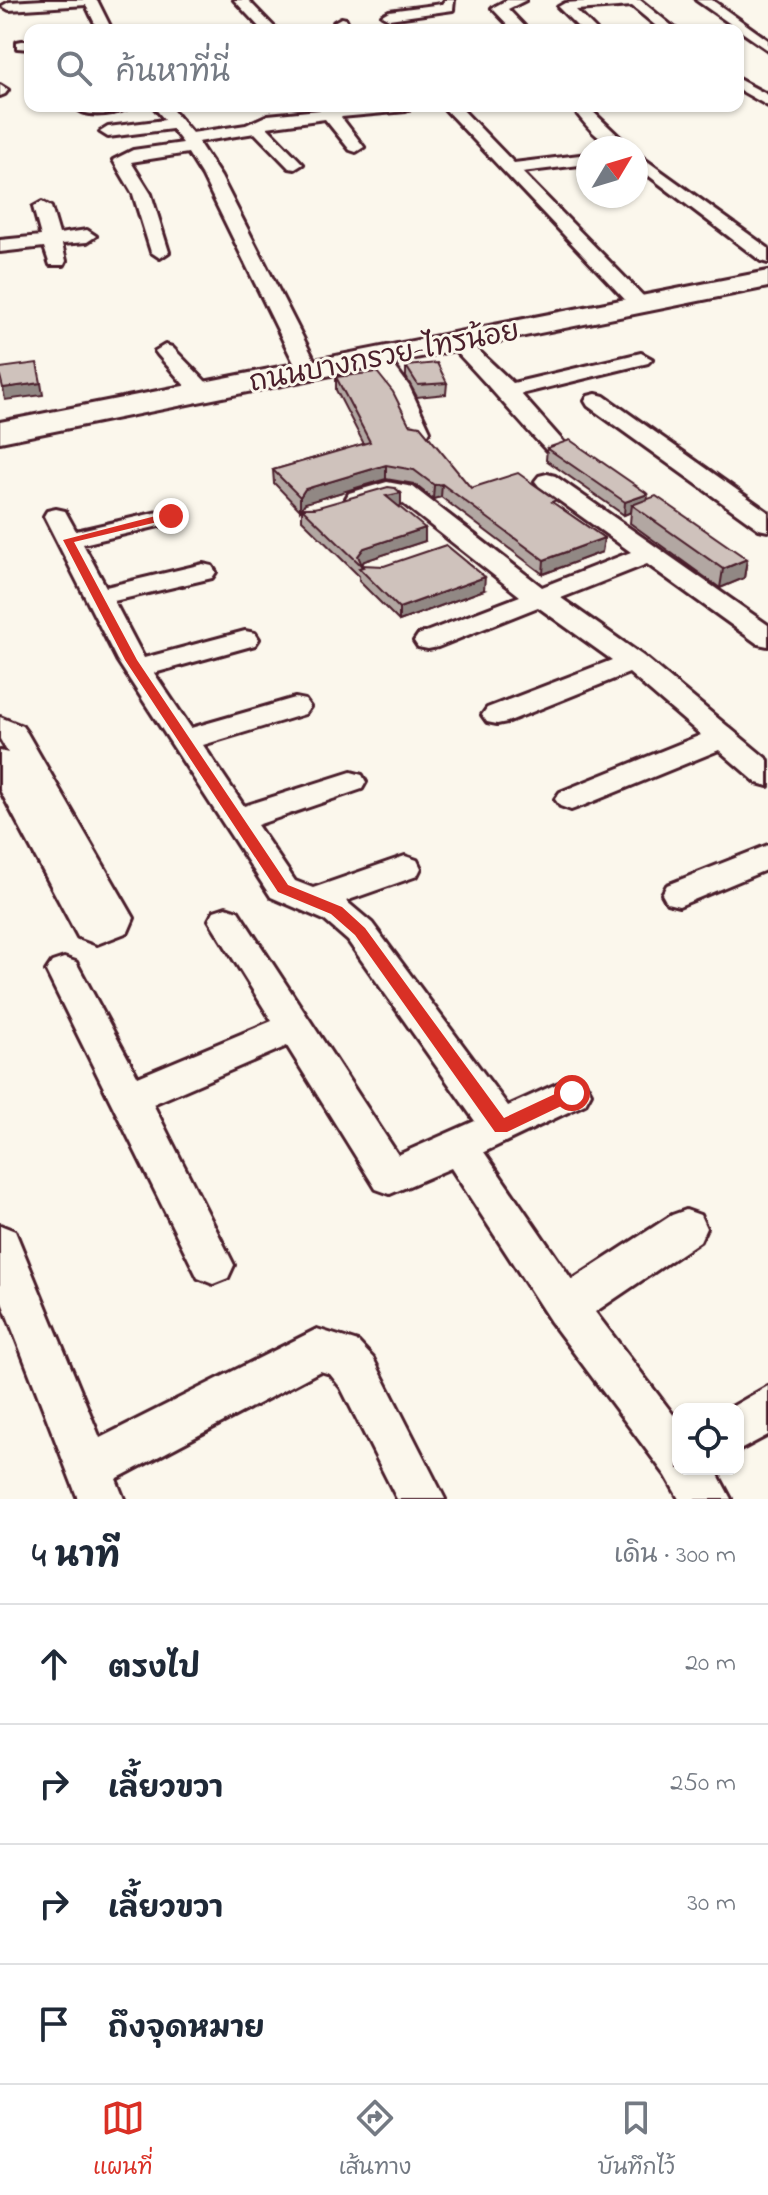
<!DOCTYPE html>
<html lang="th">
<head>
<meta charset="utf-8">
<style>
  body { margin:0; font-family:"Indie Flower","Playpen Sans Thai",sans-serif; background:#f6f6f7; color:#1f2937 }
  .controls { position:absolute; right:24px; bottom:24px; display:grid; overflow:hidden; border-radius:16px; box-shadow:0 2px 6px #0004 }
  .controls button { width:72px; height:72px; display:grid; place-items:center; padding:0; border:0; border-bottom:2px solid #e0e1e3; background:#fff; color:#1f2937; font:40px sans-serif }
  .compass { position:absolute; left:576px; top:136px; width:72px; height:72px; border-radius:50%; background:#fff; box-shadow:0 2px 6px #0004; rotate:52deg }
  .stop { position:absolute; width:24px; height:24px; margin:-18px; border:6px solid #d93025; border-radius:50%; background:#fff }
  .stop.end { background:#d93025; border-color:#fff; box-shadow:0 2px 8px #0008 }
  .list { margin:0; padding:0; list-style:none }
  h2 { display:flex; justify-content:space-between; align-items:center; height:104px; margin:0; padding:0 32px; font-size:34px }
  h2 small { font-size:26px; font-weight:400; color:#747a83 }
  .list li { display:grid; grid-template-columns:52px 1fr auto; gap:24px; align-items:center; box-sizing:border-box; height:120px; padding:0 32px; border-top:2px solid #e0e1e3 }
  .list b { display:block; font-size:30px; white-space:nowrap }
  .list em { font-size:26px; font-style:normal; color:#747a83 }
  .icon { flex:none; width:44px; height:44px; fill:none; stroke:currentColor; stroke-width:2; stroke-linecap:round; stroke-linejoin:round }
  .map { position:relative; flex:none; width:768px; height:1499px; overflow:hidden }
  .search { position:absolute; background:#fff; box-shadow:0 2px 6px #0004; left:24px; right:24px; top:24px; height:88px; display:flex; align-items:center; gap:20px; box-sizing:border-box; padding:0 28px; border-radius:16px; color:#747a83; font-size:30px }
  .sheet { height:584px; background:#fff }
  nav { display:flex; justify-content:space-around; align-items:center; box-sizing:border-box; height:112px; border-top:2px solid #e0e1e3; background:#fff; font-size:22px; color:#747a83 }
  nav a { display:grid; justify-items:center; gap:4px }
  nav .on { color:#d93025 }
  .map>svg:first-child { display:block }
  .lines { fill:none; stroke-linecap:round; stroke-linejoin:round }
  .minor-casing { stroke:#4a1f2b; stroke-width:6 }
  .secondary-casing { stroke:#4a1f2b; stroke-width:6 }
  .minor { fill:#fbf7ec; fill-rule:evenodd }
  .secondary { fill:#fbf7ec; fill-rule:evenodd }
  .wall { fill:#b2a7a2; stroke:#4a1f2b; stroke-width:2 }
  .shaded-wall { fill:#918884; stroke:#4a1f2b; stroke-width:2 }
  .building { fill:#cfc2bc; stroke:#4a1f2b; stroke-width:2 }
  .route { fill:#d93025 }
  .labels { text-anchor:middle; stroke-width:6; stroke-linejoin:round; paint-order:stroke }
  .far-street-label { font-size:28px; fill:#4a1f2b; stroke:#fbf7ec }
</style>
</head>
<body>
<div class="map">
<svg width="768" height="1499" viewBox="0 0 768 1499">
  <rect width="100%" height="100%" fill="#fbf7ec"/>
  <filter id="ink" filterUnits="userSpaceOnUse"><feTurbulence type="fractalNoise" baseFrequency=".0125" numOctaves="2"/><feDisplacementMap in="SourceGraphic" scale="16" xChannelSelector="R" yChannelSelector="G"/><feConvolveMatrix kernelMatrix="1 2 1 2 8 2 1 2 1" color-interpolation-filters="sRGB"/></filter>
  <g filter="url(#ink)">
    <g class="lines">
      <g class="minor-casing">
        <g id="minor">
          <path d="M43,0H97L112,30H98L86,5L9,10L2,6L9,2Z"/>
          <path d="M234,0H248L277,30H262Z"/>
          <path d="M445,0H454L453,10L389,19L382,15L389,11L442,4Z"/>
          <path d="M507,0H526L508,9L528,30H513L492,8Z"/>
          <path d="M608,0H640L677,30H661L632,6L576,10L596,30H581L558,7L565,3Z"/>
          <path d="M696,0H712L768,40V50Z"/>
          <path d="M341,18L346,19L351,30H337L334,22Z"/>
          <path d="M22,41H30V49L17,48V42Z"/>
          <path d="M738,79L768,95V106L738,89Z"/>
          <path d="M0,85L8,90L5,94L0,96Z"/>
          <path d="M84,106H131C121,114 90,118 79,110Z"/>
          <path d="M153,106H169L192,133L246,125L268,115L360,106H414L406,111L341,117L364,147L356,152L350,150L325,119L267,127L303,164L295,169L289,168L255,133L198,142L221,177L319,369L316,374H300L297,369L203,177L188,153L131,162L151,194L169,252L160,258L151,252L133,194L113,160L133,150L183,143L172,129L108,137L100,132L108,127L165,120Z"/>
          <path d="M442,106H459L514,163L588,154V164L522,172L648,301L651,305L648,309H634Z"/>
          <path d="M571,106H587L631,148C602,148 588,128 571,106Z"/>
          <path d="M636,153L768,248V263L761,261L636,166Z"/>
          <path d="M42,202L51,207L59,234L87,230L96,236L87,242L62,244L66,261L64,265H50L44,247L0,252V240L41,236L33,207Z"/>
          <path d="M457,335L464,337L513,383L641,353L652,359L648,363L521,394L568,447L564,452H548C514,416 484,380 450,345L447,341Z"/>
          <path d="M165,345L172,347L210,386L213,391L210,396H194L158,355L155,351Z"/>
          <path d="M377,350L384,352L409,386L430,431L427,436H411L408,431L387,386L366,356Z"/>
          <path d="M596,394L604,396L768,512V531L759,529L588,406L585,401L588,396Z"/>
          <path d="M547,474L555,476L768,625V646L758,644L647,564L561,598L643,656L768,760V786L757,783L719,750L582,806L571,810L560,806L555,799L560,792L701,735L629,673L507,722L497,724L487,722L482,715L487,708L612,660L538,607L438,647L428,649L418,647L414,641L418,635L520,596L396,498C380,495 366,507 349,503L346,498L349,493L387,482L413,487L542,587L631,552L539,486L535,481L539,476Z"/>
          <path d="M56,509L65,511L76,531L171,509L180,511L183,516L180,521L83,544L106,587L203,564L212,566L216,572L212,578L114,601L144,658L245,631L255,633L259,639L255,645L154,673L191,728L295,698L305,700L310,707L305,714L203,745L244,806L351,772L362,775L366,782L362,789L257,825L295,881L313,888L405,856L417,860L421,868L417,876L346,901L372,923L508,1106L572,1077L585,1082L591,1093L585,1104L484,1152L572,1280L672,1215L686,1210L700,1215L706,1228L700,1241L595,1312L678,1421V1469H715L731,1499H679L666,1476L551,1322L451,1168L390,1194L376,1189L287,1046L153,1104L234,1265L228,1278L213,1284L198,1278L46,971L52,962L64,958L76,962L138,1077L272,1021L209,920L214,911L226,907L238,911L398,1155L475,1121L348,941L324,920L271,897L117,660L44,516L47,511Z"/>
          <path d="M0,717L22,726L27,733L134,918L128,932L97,944L78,937L0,790V751L8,753L0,739Z"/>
          <path d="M768,845V869L679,906L667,903L662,894L667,885Z"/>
          <path d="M0,1225L15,1231L100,1438L317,1329L358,1342L373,1358L445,1499H397L341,1388L330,1374L320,1371L116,1479L124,1499H78L0,1297Z"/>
          <path d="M768,1386V1435L738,1451V1409H728Z"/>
        </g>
      </g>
      <g class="secondary-casing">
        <path id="secondary" d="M768,271V287L0,442V422Z"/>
      </g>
      <use href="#minor" class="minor"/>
      <use href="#secondary" class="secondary"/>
    </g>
    <g class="wall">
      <path d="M406,366L447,383L446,394L417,397L406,377Z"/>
      <path d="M336,377L409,424L471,488L556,505L604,538L602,552L543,574L441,497L433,499L414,484L386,479L305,503L302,508L401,506H398L425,541L364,561L362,565L484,590L399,621L359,581V576L302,520V509L300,510L274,483L273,470L364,444L336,390Z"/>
      <path d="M547,448L648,499L747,559L744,578L720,588L630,523L631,512L624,515L546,460Z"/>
    </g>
    <g class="shaded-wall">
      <path d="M41,383L43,395L5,400L3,388Z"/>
      <path d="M386,465V479L305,503L300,510V497L305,489Z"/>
      <path d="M442,484L441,497L433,499L434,485Z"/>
      <path d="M401,493V506L386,509V496Z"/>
      <path d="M648,494L647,506L632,505L631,512L624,515L625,502Z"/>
      <path d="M425,528V541L364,561L361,565L358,556L364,548Z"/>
      <path d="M604,538L602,552L543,574L544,560Z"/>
      <path d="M747,559L744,578L720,588L723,569Z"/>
      <path d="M485,577L484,590L399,621V608Z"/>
    </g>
    <g class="building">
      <path d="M37,363L41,383L3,388L0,376V368Z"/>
      <path d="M437,363L447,383L418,385L406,366Z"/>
      <path d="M377,372L393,392L409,424L420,426L471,488L518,473L556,500L552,502L604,538L544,560L442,484L434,485L414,470L386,465L305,489L300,497L273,470L370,442L336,377Z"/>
      <path d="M570,440L648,494L625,502L547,448Z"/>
      <path d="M388,487L395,488L401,493L386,496L425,528L364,548L358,556L362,565L384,566L446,545L485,577L399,608L359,568L363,567L302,508H315Z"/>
      <path d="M656,496L747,559L723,569L632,505Z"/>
    </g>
  </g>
  <path class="route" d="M171,512L176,516L174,518L74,542L137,660L288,885L342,907L365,928L504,1118L572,1086L580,1093L578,1098L507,1132H495L355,935L331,914L278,892L125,660L63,540Z"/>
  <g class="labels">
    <g class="far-street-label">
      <text transform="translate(384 355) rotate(-11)" y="10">ถนนบางกรวย-ไทรน้อย</text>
    </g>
  </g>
</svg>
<div class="controls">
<button><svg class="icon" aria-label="locate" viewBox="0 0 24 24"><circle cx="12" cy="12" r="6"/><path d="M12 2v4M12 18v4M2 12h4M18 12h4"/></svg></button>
</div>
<svg class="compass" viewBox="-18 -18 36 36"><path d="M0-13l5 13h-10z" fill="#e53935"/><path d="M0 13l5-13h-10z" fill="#747a83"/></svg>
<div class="stop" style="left:572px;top:1093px"></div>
<div class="stop end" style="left:171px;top:516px"></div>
<div class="search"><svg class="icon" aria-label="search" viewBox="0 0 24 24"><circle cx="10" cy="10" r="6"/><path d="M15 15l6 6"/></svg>ค้นหาที่นี่</div>
</div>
<section class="sheet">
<h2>4 นาที<small>เดิน · 300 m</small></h2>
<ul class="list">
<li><svg class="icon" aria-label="ahead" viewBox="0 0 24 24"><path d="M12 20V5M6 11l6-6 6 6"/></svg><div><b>ตรงไป</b></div><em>20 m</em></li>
<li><svg class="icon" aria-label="right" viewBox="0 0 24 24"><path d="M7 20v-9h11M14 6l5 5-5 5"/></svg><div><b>เลี้ยวขวา</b></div><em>250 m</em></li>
<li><svg class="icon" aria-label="right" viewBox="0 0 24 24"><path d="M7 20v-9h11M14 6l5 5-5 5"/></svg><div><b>เลี้ยวขวา</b></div><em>30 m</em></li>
<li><svg class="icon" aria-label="arrive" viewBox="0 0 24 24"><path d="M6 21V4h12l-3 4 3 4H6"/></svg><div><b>ถึงจุดหมาย</b></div></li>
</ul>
</section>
<nav>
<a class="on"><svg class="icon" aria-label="map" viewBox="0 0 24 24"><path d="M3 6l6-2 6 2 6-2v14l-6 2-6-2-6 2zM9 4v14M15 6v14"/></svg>แผนที่</a>
<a><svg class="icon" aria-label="directions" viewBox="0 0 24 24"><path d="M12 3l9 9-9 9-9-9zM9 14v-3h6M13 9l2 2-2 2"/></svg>เส้นทาง</a>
<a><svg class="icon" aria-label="saved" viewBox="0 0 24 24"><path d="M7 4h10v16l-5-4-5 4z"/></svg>บันทึกไว้</a>
</nav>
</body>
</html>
